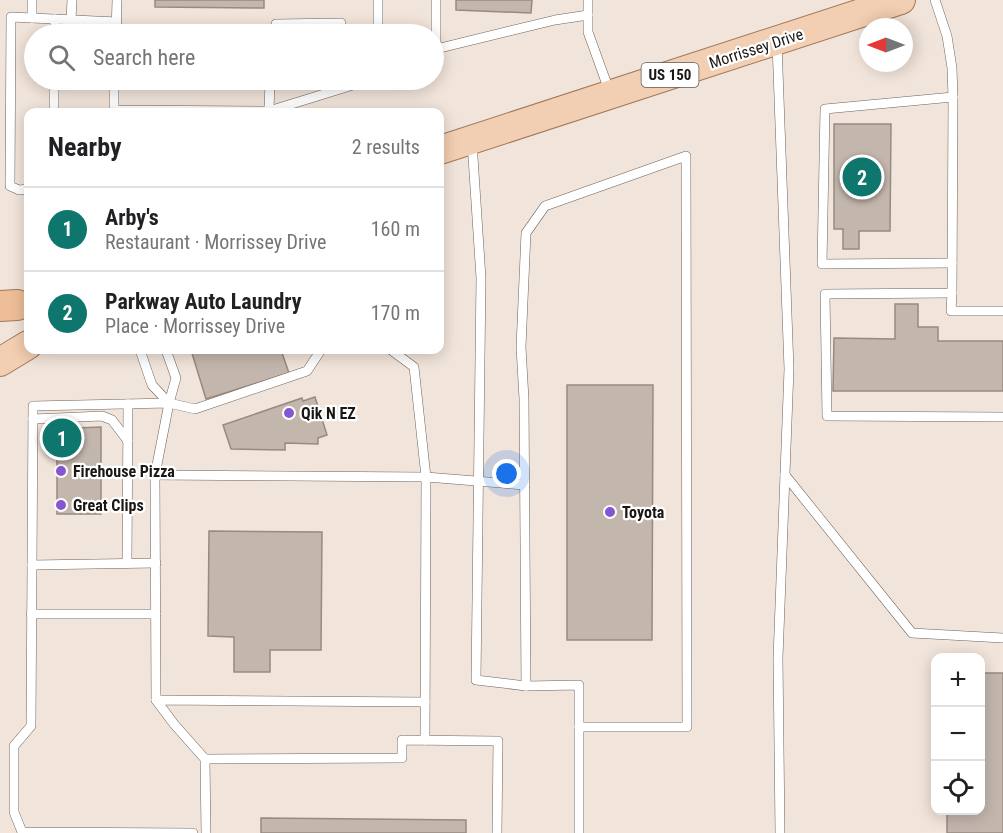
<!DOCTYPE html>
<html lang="en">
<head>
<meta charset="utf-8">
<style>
  body { margin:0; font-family:"Roboto Condensed",sans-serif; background:#f6f6f6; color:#202124 }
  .controls { position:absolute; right:18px; bottom:18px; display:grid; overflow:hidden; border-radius:12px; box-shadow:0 3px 15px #0003 }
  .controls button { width:54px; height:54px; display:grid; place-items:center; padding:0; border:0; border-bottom:2px solid #e0e0e0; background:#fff; color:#202124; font:30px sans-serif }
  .compass { position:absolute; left:859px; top:18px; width:54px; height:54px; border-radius:50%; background:#fff; box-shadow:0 3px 15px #0003; rotate:270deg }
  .you { position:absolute; left:507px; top:474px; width:21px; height:21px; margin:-15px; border:4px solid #fff; border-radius:50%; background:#1a73e8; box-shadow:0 0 0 9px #1a73e833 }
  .badge { display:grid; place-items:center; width:39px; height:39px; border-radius:50%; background:#0f766e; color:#fff; font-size:20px; font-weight:700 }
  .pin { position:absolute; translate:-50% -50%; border:3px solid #fff; box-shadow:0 2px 6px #0006 }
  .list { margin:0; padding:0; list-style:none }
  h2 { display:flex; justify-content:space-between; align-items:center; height:78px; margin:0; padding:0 24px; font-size:26px }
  h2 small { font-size:20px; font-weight:400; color:#757577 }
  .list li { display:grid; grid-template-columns:39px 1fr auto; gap:18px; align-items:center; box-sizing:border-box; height:84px; padding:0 24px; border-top:2px solid #e0e0e0 }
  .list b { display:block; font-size:22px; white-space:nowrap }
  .list p { margin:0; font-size:20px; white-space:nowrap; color:#757577 }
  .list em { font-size:20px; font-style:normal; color:#757577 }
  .icon { flex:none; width:33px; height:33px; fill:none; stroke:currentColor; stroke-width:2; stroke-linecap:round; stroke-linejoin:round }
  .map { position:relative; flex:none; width:1003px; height:833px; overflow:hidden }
  .search { position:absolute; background:#fff; box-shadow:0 3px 15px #0003; left:24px; top:24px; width:420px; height:66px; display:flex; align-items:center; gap:15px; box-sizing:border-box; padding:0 21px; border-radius:33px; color:#757577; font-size:22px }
  .panel { position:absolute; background:#fff; box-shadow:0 3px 15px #0003; left:24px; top:108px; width:420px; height:246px; border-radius:12px }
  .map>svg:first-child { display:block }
  .building { fill:#c3b6ad; stroke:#968a81; stroke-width:1.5 }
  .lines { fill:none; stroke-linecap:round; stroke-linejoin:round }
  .service-casing { stroke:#6e625a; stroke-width:10 }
  .primary-casing { stroke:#a17859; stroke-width:30 }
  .trunk-casing { stroke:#a17859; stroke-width:32 }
  .service { stroke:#fff; stroke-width:9 }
  .primary { stroke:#f2ceb2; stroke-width:28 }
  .trunk { stroke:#eebe98; stroke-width:30 }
  .poi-dot { fill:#8456cf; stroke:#fff; stroke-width:2 }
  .labels { text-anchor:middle; stroke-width:4.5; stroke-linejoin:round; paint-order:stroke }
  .shield { fill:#fff; stroke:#5f5c5a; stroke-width:1.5 }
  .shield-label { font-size:15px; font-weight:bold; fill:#1a1613 }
  .street-label { font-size:16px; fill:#1a1613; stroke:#fff }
  .poi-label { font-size:16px; font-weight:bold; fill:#1a1613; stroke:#fff; text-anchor:start }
</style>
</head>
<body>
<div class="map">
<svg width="1003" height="833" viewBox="0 0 1003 833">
  <rect width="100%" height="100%" fill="#f1e4da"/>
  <g class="building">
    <path d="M155,0H264V8L155,7Z"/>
    <path d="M456,0H532L531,13L456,10Z"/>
    <path d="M834,124H891L890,231H859V249H843V229H834Z"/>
    <path d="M895,304H918V327H938V341H1003V391H833L834,338L895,339Z"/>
    <path d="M191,350H281L289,373L206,399Z"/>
    <path d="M567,385H653L652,640H567Z"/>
    <path d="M315,397L327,435L318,438V444L285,443V450L231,449L223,425L302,398L303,401Z"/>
    <path d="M67,424H78L77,428L101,427V514H57V427H67Z"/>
    <path d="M209,531L322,532L321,650H270V672H234V637L208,636Z"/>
    <path d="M980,673H1003V833H947V810H980Z"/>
    <path d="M261,818L466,820V833H261Z"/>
  </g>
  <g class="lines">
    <g class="service-casing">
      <g id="service">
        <path d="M378,0V34"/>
        <path d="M436,0V49L555,20L588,15"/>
        <path d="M588,0V32L610,93"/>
        <path d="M935,0L947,36L952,68L953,97L952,293L825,294L827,416L1003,417"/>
        <path d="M32,18V0"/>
        <path d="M71,19L72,0"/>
        <path d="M55,34V19"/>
        <path d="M116,34L117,0"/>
        <path d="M274,34L276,24L341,23"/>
        <path d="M777,43L789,369L778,658L780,833"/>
        <path d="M114,80V110L269,111L270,112"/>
        <path d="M270,80L269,111L366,81L367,80"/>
        <path d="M54,112V80"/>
        <path d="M472,142L481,278L476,680L526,686L579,685V833"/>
        <path d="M28,189L19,190L10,186L11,17L117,22"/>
        <path d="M952,263L822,264L825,109L953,97"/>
        <path d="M952,293L951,311H1003"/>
        <path d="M140,350L152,385L169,403L195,409L307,371L321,350"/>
        <path d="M166,350L176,378L169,403"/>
        <path d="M391,350L414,367L426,477L425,740"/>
        <path d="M33,419L102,416L112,420L128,441"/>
        <path d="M155,475L426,477L525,485"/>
        <path d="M785,475L912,633L1003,638"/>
        <path d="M127,563L128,404"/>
        <path d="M32,565L156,563"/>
        <path d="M31,614H156"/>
        <path d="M526,686L524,399L521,347L526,233L545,206L686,156L687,727H579"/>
        <path d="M156,700L155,475L169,403L33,406L31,726L14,746V812L22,832L193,833"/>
        <path d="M205,759L402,758V740L498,741L497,833"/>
        <path d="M206,833L205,759L174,724L156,700L425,702"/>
      </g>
    </g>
    <g class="primary-casing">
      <g id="primary">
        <path d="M440,150L901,0"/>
        <path d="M0,362L28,345"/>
      </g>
    </g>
    <g class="trunk-casing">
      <path id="trunk" d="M0,306L17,305"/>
    </g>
    <use href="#service" class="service"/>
    <use href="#primary" class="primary"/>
    <use href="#trunk" class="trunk"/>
  </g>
  <g class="poi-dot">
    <circle cx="289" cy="413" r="6"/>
    <circle cx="61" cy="471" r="6"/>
    <circle cx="61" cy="505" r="6"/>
    <circle cx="610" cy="512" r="6"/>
  </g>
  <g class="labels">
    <rect class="shield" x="641.5" y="63" width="57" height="24" rx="4.5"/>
    <g class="shield-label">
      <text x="670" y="80">US 150</text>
    </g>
    <g class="street-label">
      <text transform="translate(756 48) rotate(-18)" y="6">Morrissey Drive</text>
    </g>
    <g class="poi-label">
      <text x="301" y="419">Qik N EZ</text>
      <text x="73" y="477">Firehouse Pizza</text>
      <text x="73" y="511">Great Clips</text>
      <text x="622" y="518">Toyota</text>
    </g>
  </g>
</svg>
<div class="controls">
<button>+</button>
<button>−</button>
<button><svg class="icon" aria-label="locate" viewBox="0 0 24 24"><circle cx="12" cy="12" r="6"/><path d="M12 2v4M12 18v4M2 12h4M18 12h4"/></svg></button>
</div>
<svg class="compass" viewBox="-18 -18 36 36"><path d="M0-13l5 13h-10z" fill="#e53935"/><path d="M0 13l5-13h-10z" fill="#757577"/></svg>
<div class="you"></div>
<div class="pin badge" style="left:62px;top:438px">1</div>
<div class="pin badge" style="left:862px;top:177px">2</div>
<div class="search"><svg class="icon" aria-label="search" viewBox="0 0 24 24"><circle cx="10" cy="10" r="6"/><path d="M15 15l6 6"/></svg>Search here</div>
<section class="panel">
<h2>Nearby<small>2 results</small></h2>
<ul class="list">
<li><span class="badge">1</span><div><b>Arby's</b><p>Restaurant · Morrissey Drive</p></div><em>160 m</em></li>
<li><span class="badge">2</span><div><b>Parkway Auto Laundry</b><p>Place · Morrissey Drive</p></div><em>170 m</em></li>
</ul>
</section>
</div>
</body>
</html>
